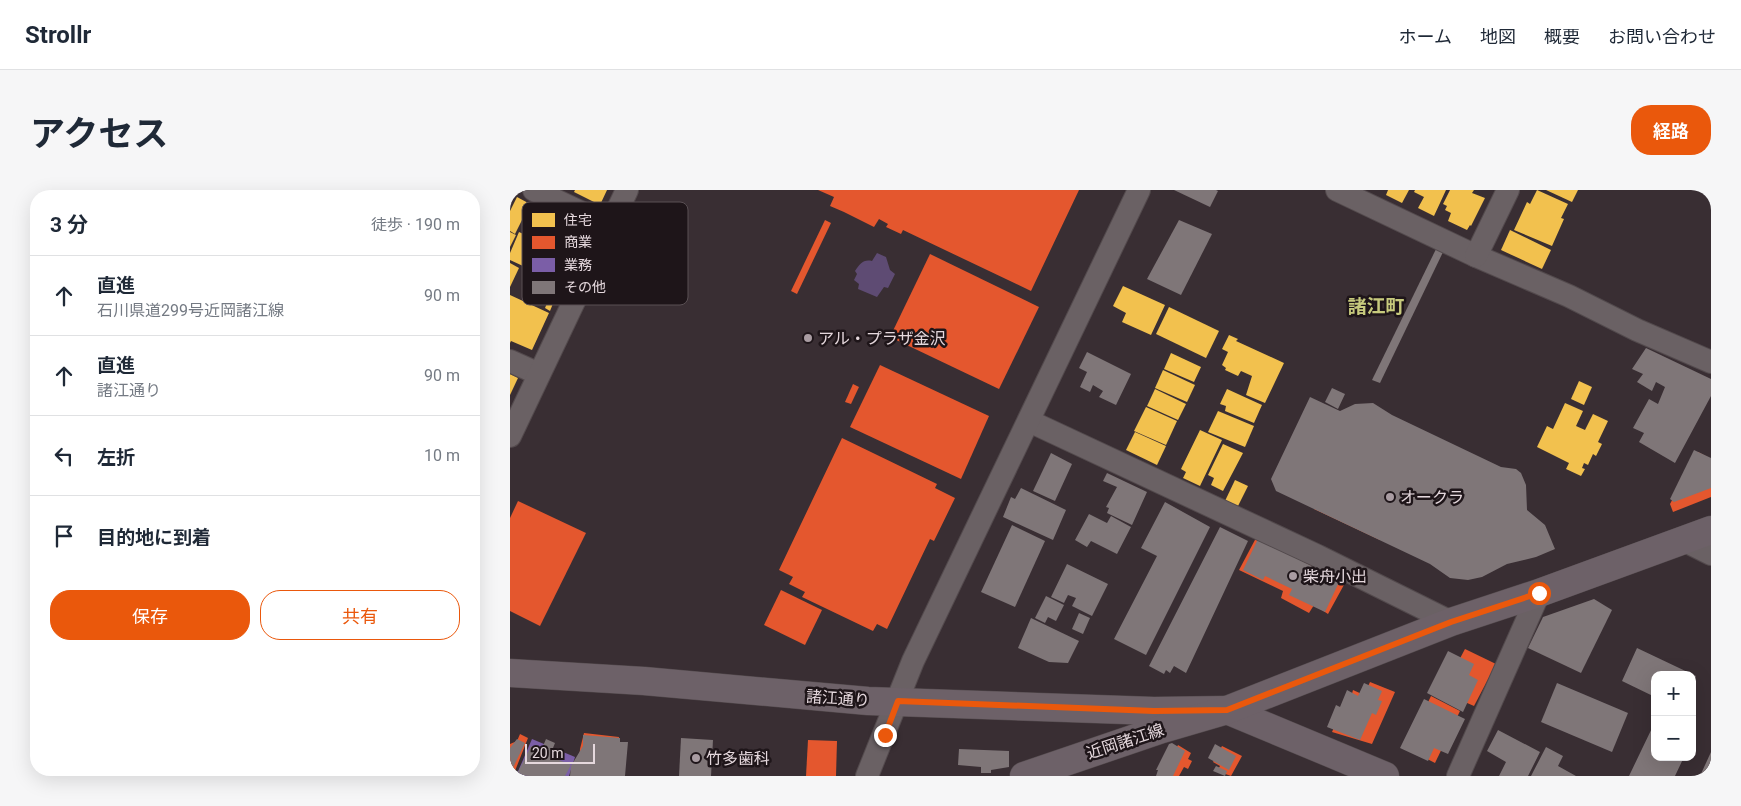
<!DOCTYPE html>
<html lang="ja">
<head>
<meta charset="utf-8">
<style>
  body { margin:0; font-family:Roboto,"Noto Sans JP",sans-serif; background:#f6f6f7; color:#1f2937 }
  .controls { position:absolute; right:15px; bottom:15px; display:grid; overflow:hidden; border-radius:10px; box-shadow:0 5px 20px #0002 }
  .controls button { width:45px; height:45px; display:grid; place-items:center; padding:0; border:0; border-bottom:1px solid #e0e1e3; background:#fff; color:#1f2937; font:25px sans-serif }
  .scale { position:absolute; left:15px; bottom:12px; width:70px; box-sizing:border-box; padding-left:5px; border:2px solid #e5d8dd; border-top:0; font-size:14px; line-height:18px; white-space:nowrap; color:#e5d8dd; -webkit-text-stroke:4px #1e1519; paint-order:stroke }
  .stop { position:absolute; width:15px; height:15px; margin:-11px; border:4px solid #ea580c; border-radius:50%; background:#fff }
  .stop.end { background:#ea580c; border-color:#fff; box-shadow:0 1px 5px #0008 }
  .list { margin:0; padding:0; list-style:none }
  h2 { display:flex; justify-content:space-between; align-items:center; height:65px; margin:0; padding:0 20px; font-size:21px }
  h2 small { font-size:16px; font-weight:400; color:#747a83 }
  .list li { display:grid; grid-template-columns:32px 1fr auto; gap:15px; align-items:center; box-sizing:border-box; height:80px; padding:0 20px; border-top:1px solid #e0e1e3 }
  .list b { display:block; font-size:19px; white-space:nowrap }
  .list p { margin:0; font-size:16px; white-space:nowrap; color:#747a83 }
  .list em { font-size:16px; font-style:normal; color:#747a83 }
  .actions { display:flex; gap:10px; padding:15px 20px }
  .actions a { flex:1; padding:11px 0; border:1px solid #ea580c; border-radius:20px; text-align:center; font-size:18px; color:#ea580c }
  .actions .main { background:#ea580c; color:#fff }
  .icon { flex:none; width:28px; height:28px; fill:none; stroke:currentColor; stroke-width:2; stroke-linecap:round; stroke-linejoin:round }
  .map { position:relative; flex:none; width:1201px; height:586px; overflow:hidden; border-radius:20px }
  header { display:flex; align-items:center; gap:30px; box-sizing:border-box; height:70px; padding:0 25px; background:#fff; border-bottom:1px solid #e0e1e3 }
  header strong { font-size:24px }
  nav { display:flex; gap:28px; margin-inline-start:auto; font-size:18px }
  .intro { display:flex; align-items:center; justify-content:space-between; box-sizing:border-box; height:120px; padding:0 30px }
  h1 { margin:0; font-size:35px }
  .button { padding:12px 22px; border-radius:20px; background:#ea580c; color:#fff; font-size:18px; font-weight:700 }
  main { display:flex; gap:30px; padding:0 30px }
  aside { flex:1; background:#fff; border-radius:20px; box-shadow:0 5px 20px #0002 }
  .map>svg:first-child { display:block }
  .water { fill:#5e4b73 }
  .homes { fill:#f2c14e }
  .shops { fill:#e4572e }
  .offices { fill:#7b5ea7 }
  .building { fill:#7f7678 }
  .lines { fill:none; stroke-linecap:round; stroke-linejoin:round }
  .street-casing { stroke:#534a4d; stroke-width:24 }
  .secondary-casing { stroke:#534a4d; stroke-width:29 }
  .street { stroke:#6a6164; stroke-width:22 }
  .secondary { stroke:#6d6168; stroke-width:28 }
  .route { stroke:#ea580c; stroke-width:6 }
  .poi-dot { fill:#a99ca2; stroke:#1e1519; stroke-width:2 }
  .labels { text-anchor:middle; stroke-width:5; stroke-linejoin:round; paint-order:stroke }
  .poi-label { font-size:16px; fill:#e5d8dd; stroke:#1e1519; text-anchor:start }
  .street-label { font-size:16px; fill:#e5d8dd; stroke:#1e1519 }
  .quarter-label { font-size:19px; font-weight:bold; fill:#c7ca7d; stroke:#1e1519 }
  .key { fill:#1e1519; stroke:#5a5054; stroke-width:1 }
  .key-label { font-size:14px; fill:#e5d8dd }
</style>
</head>
<body>
<header>
<strong>Strollr</strong>
<nav><a>ホーム</a><a>地図</a><a>概要</a><a>お問い合わせ</a></nav>
</header>
<div class="intro"><h1>アクセス</h1><a class="button">経路</a></div>
<main>
<aside>
<h2>3 分<small>徒歩 · 190 m</small></h2>
<ul class="list">
<li><svg class="icon" aria-label="ahead" viewBox="0 0 24 24"><path d="M12 20V5M6 11l6-6 6 6"/></svg><div><b>直進</b><p>石川県道299号近岡諸江線</p></div><em>90 m</em></li>
<li><svg class="icon" aria-label="ahead" viewBox="0 0 24 24"><path d="M12 20V5M6 11l6-6 6 6"/></svg><div><b>直進</b><p>諸江通り</p></div><em>90 m</em></li>
<li><svg class="icon" aria-label="left" viewBox="0 0 24 24"><path d="M17 20v-9H6M10 6l-5 5 5 5"/></svg><div><b>左折</b></div><em>10 m</em></li>
<li><svg class="icon" aria-label="arrive" viewBox="0 0 24 24"><path d="M6 21V4h12l-3 4 3 4H6"/></svg><div><b>目的地に到着</b></div></li>
</ul>
<div class="actions"><a class="main">保存</a><a>共有</a></div>
</aside>
<div class="map">
<svg width="1201" height="586" viewBox="0 0 1201 586">
  <rect width="100%" height="100%" fill="#392e33"/>
  <path class="water" d="M367,63L376,67L380,80L385,84L378,98L374,97L367,107L348,99L349,94L344,90L347,84L345,81C350,74 353,69 362,71Z"/>
  <g class="homes">
    <path d="M65,0H97L90,15L64,2Z"/>
    <path d="M878,0H899L892,13L876,5Z"/>
    <path d="M905,0H936L924,26L908,18L914,7L904,2Z"/>
    <path d="M940,0H964L962,3L975,8L961,36L960,35L957,40L938,31L941,23L935,20L937,16L933,14Z"/>
    <path d="M1027,0L1058,14L1051,28L1054,29L1042,56L1004,40L1017,12L1020,14Z"/>
    <path d="M1036,0H1068L1062,12Z"/>
    <path d="M7,7L20,14L5,44L0,41V21Z"/>
    <path d="M1000,40L1041,60L1032,79L991,60Z"/>
    <path d="M0,42L6,45L0,57Z"/>
    <path d="M9,42L61,66L56,77L60,79L52,94L0,70V63Z"/>
    <path d="M0,73L9,78L0,97Z"/>
    <path d="M613,96L655,115L641,145L612,132L616,123L603,116Z"/>
    <path d="M0,105L39,123L22,160L1,151L0,153Z"/>
    <path d="M39,109L44,111L40,121L35,118Z"/>
    <path d="M659,117L709,141L696,168L646,144Z"/>
    <path d="M719,145L728,149L726,151L774,173L755,213L736,205L742,186L731,181L728,186L715,180L716,178L712,175L718,162L712,159Z"/>
    <path d="M661,163L691,177L684,192L654,179Z"/>
    <path d="M653,180L685,195L677,212L645,198Z"/>
    <path d="M0,184L8,188L0,205Z"/>
    <path d="M1069,191L1082,197L1074,215L1061,209Z"/>
    <path d="M645,199L676,214L668,230L637,216Z"/>
    <path d="M717,199L752,215L744,233L715,221L716,216L710,214Z"/>
    <path d="M1055,213L1073,221L1066,236L1075,240L1083,224L1098,231L1088,252L1092,254L1086,266L1083,264L1078,275L1074,273L1072,278L1075,279L1071,286L1056,279L1059,273L1027,257L1037,236L1043,239Z"/>
    <path d="M636,217L667,231L656,255L624,241Z"/>
    <path d="M708,221L744,236L735,257L698,242Z"/>
    <path d="M690,240L712,250L690,296L673,288L676,282L671,279Z"/>
    <path d="M625,242L656,256L647,275L616,260Z"/>
    <path d="M713,254L733,263L713,301L701,295L704,288L698,285Z"/>
    <path d="M725,290L738,296L728,316L715,311Z"/>
  </g>
  <g class="shops">
    <path d="M308,0H569L521,101L393,40L391,44L376,37L378,34L369,29L364,37L334,22L320,16L324,7Z"/>
    <path d="M315,30L321,33L287,104L281,101Z"/>
    <path d="M420,64L529,117L489,199L380,147Z"/>
    <path d="M370,175L479,226L451,289L340,237Z"/>
    <path d="M343,194L349,197L341,214L335,212Z"/>
    <path d="M843,238L956,295L918,367L872,344L870,350L804,319L817,292L812,288L814,274L818,268L829,267Z"/>
    <path d="M332,248L427,294L425,298L445,308L424,351L420,349L377,439L367,434L363,441L292,407L295,402L279,394L283,387L269,380Z"/>
    <path d="M1188,262L1201,269V307L1163,322L1160,314Z"/>
    <path d="M8,311L76,343L30,436L0,421V328Z"/>
    <path d="M746,348L835,393L818,424L804,415L799,423L771,408L773,401L729,380Z"/>
    <path d="M271,400L312,420L295,455L254,435Z"/>
    <path d="M955,459L986,474L964,516L932,502Z"/>
    <path d="M860,492L885,502L862,554L822,542L833,516L838,518L843,500L854,505Z"/>
    <path d="M921,506L950,521L925,573L896,558Z"/>
    <path d="M74,543L109,547L107,586H68L70,559Z"/>
    <path d="M10,544L18,548L3,586H0V554L7,551Z"/>
    <path d="M298,550L327,551L326,586H296Z"/>
    <path d="M668,555L681,563L678,569L682,571L678,579L674,577L669,586H652Z"/>
    <path d="M712,556L732,566L721,586L707,581L710,576L703,572Z"/>
  </g>
  <path class="offices" d="M22,549L65,567L59,586H6Z"/>
  <g class="building">
    <path d="M664,0H706L708,1L700,17Z"/>
    <path d="M669,30L702,44L671,105L637,89Z"/>
    <path d="M927,57L934,60L870,193L862,190Z"/>
    <path d="M1136,158L1201,189V206L1165,273L1129,252L1134,243L1123,238L1139,209L1148,214L1155,197L1146,192L1142,201L1127,192L1133,184L1122,179Z"/>
    <path d="M577,162L621,184L606,215L589,207L593,201L583,195L580,202L570,197L577,182L569,178Z"/>
    <path d="M822,198L835,204L828,219L815,212Z"/>
    <path d="M800,207L830,221L845,214L863,213L882,225L991,277L1006,279L1011,283L1016,295L1017,320L1035,335L1045,359L1026,367L997,374L972,387L958,390L940,388L920,374L766,301L761,289Z"/>
    <path d="M1184,260L1201,268V298L1164,312L1160,309Z"/>
    <path d="M541,263L562,274L545,311L523,301Z"/>
    <path d="M597,283L637,302L622,335L597,323L599,318L596,317L607,297L593,291Z"/>
    <path d="M511,298L556,320L543,350L493,327L501,307L505,309Z"/>
    <path d="M655,312L700,337L636,465L604,449L647,366L631,358Z"/>
    <path d="M579,324L597,333L601,326L621,337L607,364L581,351L577,357L565,350Z"/>
    <path d="M502,335L535,351L505,417L471,402Z"/>
    <path d="M710,337L738,351L676,483L664,476L660,483L656,480L654,484L639,476Z"/>
    <path d="M748,349L830,390L815,422L779,405L782,399L755,386L753,390L733,380Z"/>
    <path d="M557,374L598,394L582,426L562,416L566,408L558,405L554,413L541,407Z"/>
    <path d="M536,406L554,415L546,431L538,427L535,433L525,428Z"/>
    <path d="M1084,409L1102,420L1071,483L1018,458L1033,427Z"/>
    <path d="M569,423L580,428L573,444L562,439Z"/>
    <path d="M521,428L569,451L558,473L539,472L508,458Z"/>
    <path d="M1127,458L1186,486L1182,493V485H1145V507L1112,491Z"/>
    <path d="M938,461L964,474L959,485L968,490L953,522L917,503Z"/>
    <path d="M854,493L872,501L868,510L872,511L866,525L862,523L850,550L817,537L826,515L830,517L837,500L848,506Z"/>
    <path d="M1047,493L1118,523L1102,562L1031,532Z"/>
    <path d="M914,509L955,529L938,564L924,558L918,571L890,558Z"/>
    <path d="M1143,536L1145,567H1174L1165,586H1119Z"/>
    <path d="M988,540L1030,562L1018,586H989L996,572L977,561Z"/>
    <path d="M73,545L110,548V552H118L115,586H60L61,576L73,556Z"/>
    <path d="M171,548L203,550L201,586H169Z"/>
    <path d="M7,549L15,553L0,584V558Z"/>
    <path d="M36,549L45,553L43,558L53,563L49,570L61,575L55,586H6L21,556L31,561Z"/>
    <path d="M662,553L675,561L663,586H646L648,580H646L659,554Z"/>
    <path d="M705,554L726,566L719,580L698,568Z"/>
    <path d="M1036,557L1053,566L1048,576L1066,586H1021Z"/>
    <path d="M449,559L499,561V577L481,580V583H471V577L448,575Z"/>
    <path d="M1201,562V586H1190Z"/>
    <path d="M706,576L717,581L715,586L703,581Z"/>
  </g>
  <g class="lines">
    <g class="street-casing">
      <g id="street">
        <path d="M24,0L100,36"/>
        <path d="M827,0L966,66L1059,106L1127,140L1201,172"/>
        <path d="M966,66L998,0"/>
        <path d="M0,171L29,184"/>
        <path d="M519,231L808,366L941,432"/>
        <path d="M0,246L117,0"/>
        <path d="M1173,350L1201,364"/>
        <path d="M357,586L403,471L629,0"/>
        <path d="M948,586L1029,403"/>
      </g>
    </g>
    <g class="secondary-casing">
      <g id="secondary">
        <path d="M0,483L134,491L358,511L644,521L717,520L875,586"/>
        <path d="M514,586L652,539L717,520L941,432L1029,403L1201,340"/>
      </g>
    </g>
    <use href="#street" class="street"/>
    <use href="#secondary" class="secondary"/>
  </g>
  <g class="lines">
    <path class="route" d="M375,545L388,511L644,521L717,520L941,432L1029,403"/>
  </g>
  <g class="poi-dot">
    <circle cx="298" cy="148" r="5"/>
    <circle cx="880" cy="307" r="5"/>
    <circle cx="783" cy="386" r="5"/>
    <circle cx="186" cy="568" r="5"/>
  </g>
  <g class="labels">
    <g class="poi-label">
      <text x="308" y="154">アル・プラザ金沢</text>
      <text x="890" y="313">オークラ</text>
      <text x="793" y="392">柴舟小出</text>
      <text x="196" y="574">竹多歯科</text>
    </g>
    <g class="street-label">
      <text transform="translate(328 508) rotate(4)" y="6">諸江通り</text>
      <text transform="translate(615 551) rotate(-18)" y="6">近岡諸江線</text>
    </g>
    <g class="quarter-label">
      <text x="866" y="123">諸江町</text>
    </g>
  </g>
  <rect x="12" y="12" width="166" height="103" rx="8" class="key"/>
  <rect x="22" y="23" width="23" height="14" fill="#f2c14e"/>
  <rect x="22" y="46" width="23" height="13" fill="#e4572e"/>
  <rect x="22" y="68" width="23" height="14" fill="#7b5ea7"/>
  <rect x="22" y="91" width="23" height="13" fill="#7f7678"/>
  <g class="key-label">
    <text x="54" y="35">住宅</text>
    <text x="54" y="57">商業</text>
    <text x="54" y="80">業務</text>
    <text x="54" y="102">その他</text>
  </g>
</svg>
<div class="controls">
<button>+</button>
<button>−</button>
</div>
<div class="scale">20 m</div>
<div class="stop" style="left:1029px;top:403px"></div>
<div class="stop end" style="left:375px;top:545px"></div>
</div>
</main>
</body>
</html>
